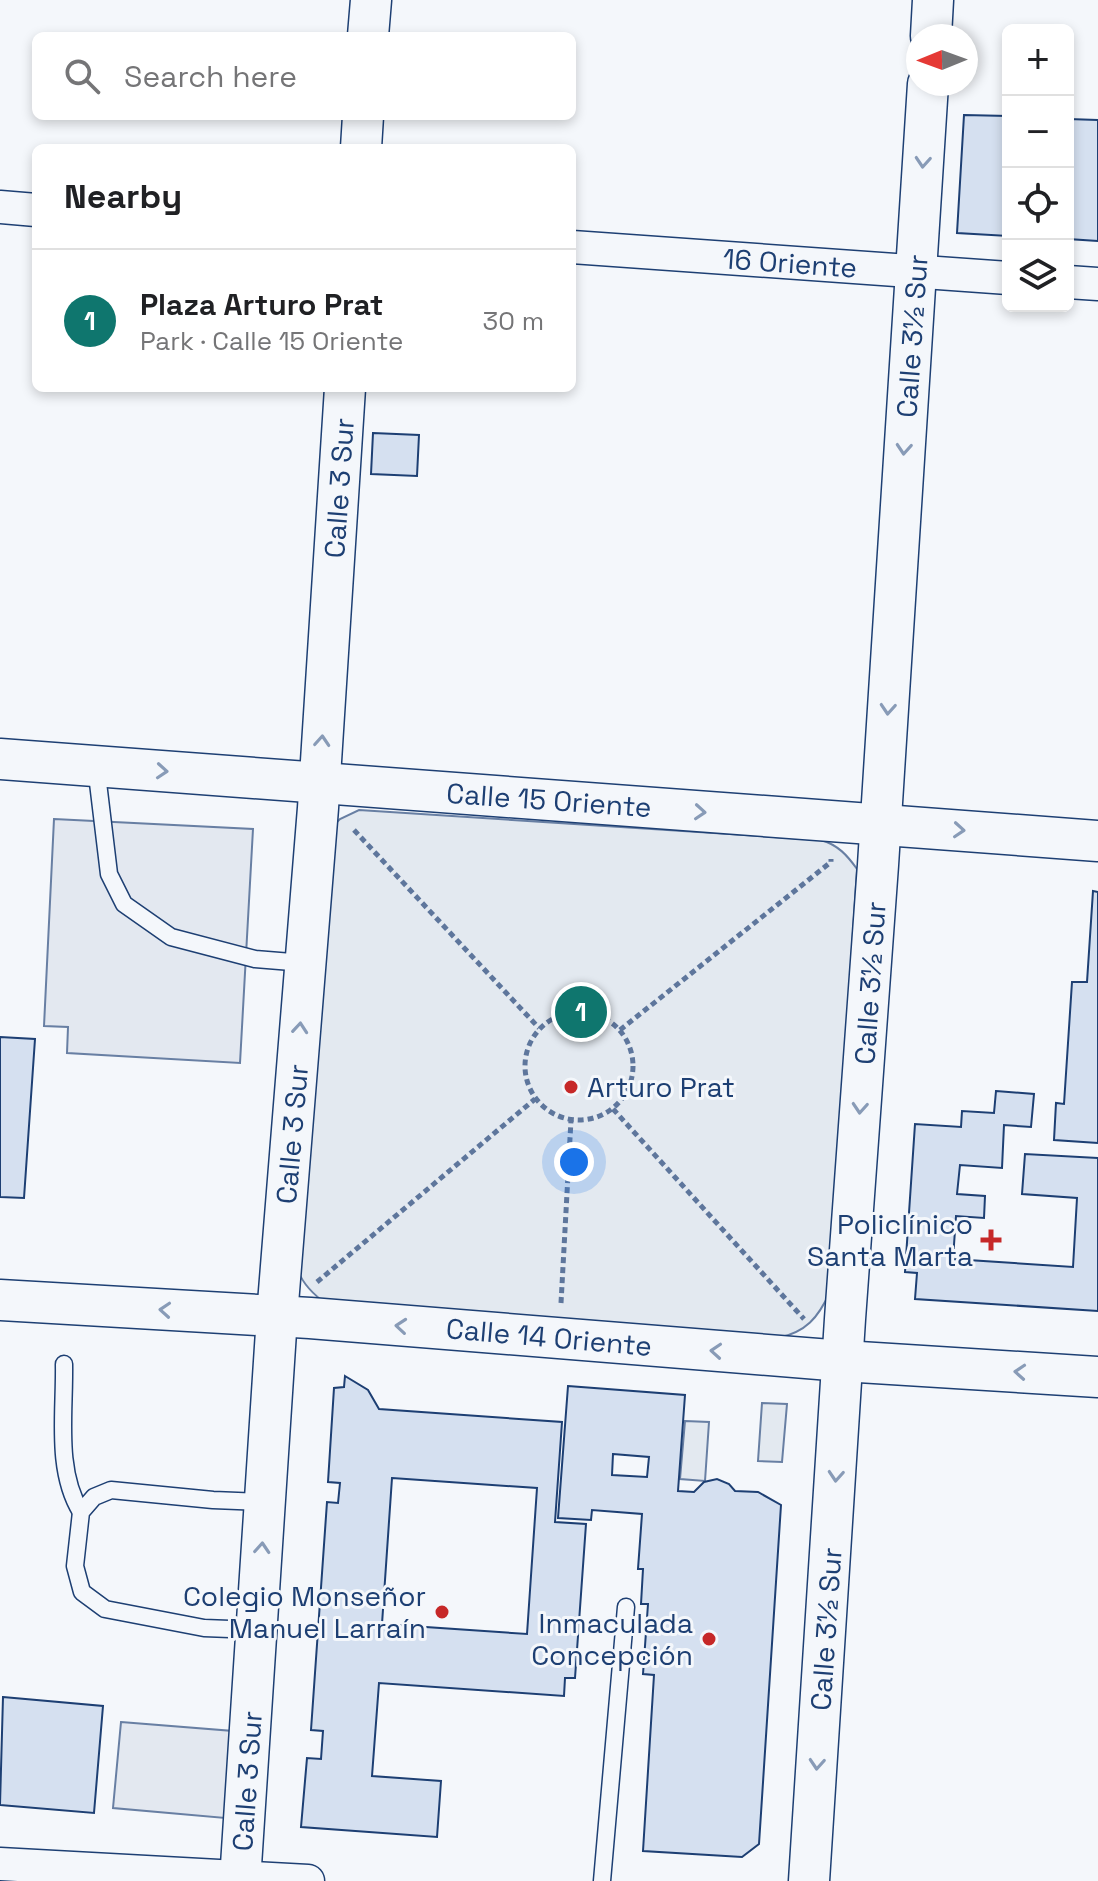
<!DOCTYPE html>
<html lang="en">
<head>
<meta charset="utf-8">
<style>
  body { margin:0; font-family:"Space Grotesk",sans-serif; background:#f2f2f2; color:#202124 }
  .controls { position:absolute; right:24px; top:24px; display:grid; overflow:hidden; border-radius:12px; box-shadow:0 4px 12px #0003 }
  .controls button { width:72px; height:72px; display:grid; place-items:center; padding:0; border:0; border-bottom:2px solid #e0e0e0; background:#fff; color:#202124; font:40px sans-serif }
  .compass { position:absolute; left:906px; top:24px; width:72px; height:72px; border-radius:50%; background:#fff; box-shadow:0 4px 12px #0003; rotate:269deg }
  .you { position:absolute; left:574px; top:1162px; width:28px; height:28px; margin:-20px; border:6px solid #fff; border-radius:50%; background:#1a73e8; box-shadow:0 0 0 12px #1a73e833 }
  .badge { display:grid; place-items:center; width:52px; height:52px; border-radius:50%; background:#0f766e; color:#fff; font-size:26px; font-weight:700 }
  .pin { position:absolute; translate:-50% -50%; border:4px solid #fff; box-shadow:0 2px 8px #0006 }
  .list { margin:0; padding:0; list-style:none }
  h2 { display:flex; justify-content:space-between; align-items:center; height:104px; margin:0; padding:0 32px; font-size:34px }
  h2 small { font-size:26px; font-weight:400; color:#757577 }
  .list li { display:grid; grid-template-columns:52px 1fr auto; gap:24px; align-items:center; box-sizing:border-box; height:144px; padding:0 32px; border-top:2px solid #e0e0e0 }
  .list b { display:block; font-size:30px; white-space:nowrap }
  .list p { margin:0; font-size:26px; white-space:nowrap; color:#757577 }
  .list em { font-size:26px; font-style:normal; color:#757577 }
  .icon { flex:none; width:44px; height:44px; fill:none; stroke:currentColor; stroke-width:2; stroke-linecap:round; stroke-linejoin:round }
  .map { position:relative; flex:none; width:1098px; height:1881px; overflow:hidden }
  .search { position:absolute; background:#fff; box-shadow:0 4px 12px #0003; left:32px; top:32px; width:544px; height:88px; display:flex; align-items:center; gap:20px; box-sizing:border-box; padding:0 28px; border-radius:12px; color:#757577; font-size:30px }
  .panel { position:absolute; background:#fff; box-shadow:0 4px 12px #0003; left:32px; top:144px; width:544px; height:248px; border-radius:12px }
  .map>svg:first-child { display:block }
  .green { fill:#e3e9f0; stroke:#687fa3; stroke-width:2 }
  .parking { fill:#e3e8f0; stroke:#687fa3; stroke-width:2 }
  .building { fill:#d5e0f0; stroke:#1d3f73; stroke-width:2; fill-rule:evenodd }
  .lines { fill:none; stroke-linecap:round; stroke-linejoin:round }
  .service-casing { stroke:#1d3f73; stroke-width:19 }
  .minor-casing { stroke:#1d3f73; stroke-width:35 }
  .tertiary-casing { stroke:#1d3f73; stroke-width:43 }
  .path { stroke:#5e769c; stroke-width:5; stroke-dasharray:6 4; stroke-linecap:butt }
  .service { stroke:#f4f7fb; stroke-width:16 }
  .minor { stroke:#f4f7fb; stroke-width:32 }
  .tertiary { stroke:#f4f7fb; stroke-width:40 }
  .oneway { stroke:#889bb7 }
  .poi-dot { fill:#c62828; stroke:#f4f7fb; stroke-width:3 }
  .labels { text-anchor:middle; stroke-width:6; stroke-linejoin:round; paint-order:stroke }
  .street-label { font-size:28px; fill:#1d3f73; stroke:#f4f7fb }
  .poi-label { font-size:28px; fill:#1d3f73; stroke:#f4f7fb; text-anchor:end }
</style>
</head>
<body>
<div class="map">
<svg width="1098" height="1881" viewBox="0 0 1098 1881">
  <rect width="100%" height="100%" fill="#f4f7fb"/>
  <g class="green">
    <path d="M359,810L821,840C838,845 847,855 857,869L830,1292C818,1318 806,1332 778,1338L328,1305C315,1296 304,1286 298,1271L332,827L340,819Z"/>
    <path d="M762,1403L787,1404L782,1462L758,1461Z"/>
    <path d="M685,1421L709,1422L705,1481L680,1479Z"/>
  </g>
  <g class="parking">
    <path d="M54,819L253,829L240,1063L67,1053L68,1027L44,1026Z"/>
    <path d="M121,1722L233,1731L225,1818L113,1808Z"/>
  </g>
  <g class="building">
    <path d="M964,115L1008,116V236L957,233Z"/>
    <path d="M1068,119L1098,120V241L1068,239Z"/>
    <path d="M373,433L419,435L417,476L371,474Z"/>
    <path d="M1093,891L1098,892V1143L1054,1140L1056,1103L1064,1104L1072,982H1087Z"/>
    <path d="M0,1037L35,1039L24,1198L0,1197Z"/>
    <path d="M996,1091L1034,1094L1031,1127L1004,1125L1002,1168L960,1165L957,1194L985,1196L984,1218L956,1216L953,1259L1073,1267L1077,1198L1022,1194L1025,1154L1098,1158V1311L915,1299L917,1273L905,1272L915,1124L961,1127L962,1111L994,1113Z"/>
    <path d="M345,1376L368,1390L379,1409L562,1422L555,1522L586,1524L575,1678H565L564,1696L379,1683L372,1776L441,1781L437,1837L301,1827L307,1758L321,1759L323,1731L311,1730L327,1502L338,1503L340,1483L328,1482L334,1388L344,1387ZM392,1478L537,1488L527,1634L382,1624Z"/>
    <path d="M568,1386L685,1395L678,1491L694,1492L704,1482L717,1479L729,1484L735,1491L758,1492L781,1505L759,1844L742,1857L643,1851L654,1675L643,1674L648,1604H641L643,1569H638L642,1514L592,1510L591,1520L558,1518ZM613,1454L649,1457L647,1477L612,1475Z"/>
    <path d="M3,1697L103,1706L94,1813L0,1805Z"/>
  </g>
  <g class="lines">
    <g class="service-casing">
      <g id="service">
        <path d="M96,766L109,874L124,904L171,937L255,959L304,963"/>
        <path d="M64,1364C65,1412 55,1470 81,1512"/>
        <path d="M256,1630L204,1628L105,1609L82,1592L75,1566L81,1512L94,1497L111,1490L213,1500L264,1502"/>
        <path d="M602,1881L626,1607"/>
      </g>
    </g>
    <g class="minor-casing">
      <g id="minor">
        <path d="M0,207L36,210"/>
        <path d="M572,247L1008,278"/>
        <path d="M1068,282L1098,284"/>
        <path d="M0,1864L308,1881"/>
      </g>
    </g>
    <g class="tertiary-casing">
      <g id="tertiary">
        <path d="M368,36L371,0"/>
        <path d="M931,36L933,0"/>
        <path d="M361,148L363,116"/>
        <path d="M0,759L1098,841"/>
        <path d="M0,1300L310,1318L843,1361L1098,1377"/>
        <path d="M240,1881L277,1316L318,808L345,388"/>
        <path d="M809,1881L845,1319L878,865L928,84"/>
      </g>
    </g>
    <g class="path">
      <path d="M354,830L539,1028"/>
      <circle cx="579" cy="1066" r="54"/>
      <path d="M620,1030L831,862V859"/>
      <path d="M613,1109L804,1319"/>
      <path d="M317,1282L535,1099"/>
      <path d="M561,1303L571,1120"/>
    </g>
    <use href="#service" class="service"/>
    <use href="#minor" class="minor"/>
    <use href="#tertiary" class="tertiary"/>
  </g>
  <defs><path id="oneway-chevron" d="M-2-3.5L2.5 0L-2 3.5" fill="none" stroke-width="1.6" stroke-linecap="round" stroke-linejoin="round" transform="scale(2)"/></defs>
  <g class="oneway">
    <use href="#oneway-chevron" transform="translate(923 162) rotate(94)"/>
    <use href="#oneway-chevron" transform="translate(904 449) rotate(94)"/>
    <use href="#oneway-chevron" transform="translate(888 709) rotate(94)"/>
    <use href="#oneway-chevron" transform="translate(322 741) rotate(-86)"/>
    <use href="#oneway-chevron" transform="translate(162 771) rotate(4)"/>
    <use href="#oneway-chevron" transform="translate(700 812) rotate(4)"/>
    <use href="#oneway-chevron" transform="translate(959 830) rotate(4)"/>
    <use href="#oneway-chevron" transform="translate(300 1028) rotate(-85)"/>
    <use href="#oneway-chevron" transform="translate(860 1108) rotate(94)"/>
    <use href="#oneway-chevron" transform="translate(165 1310) rotate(-176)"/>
    <use href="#oneway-chevron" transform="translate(401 1326) rotate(-175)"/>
    <use href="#oneway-chevron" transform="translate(716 1351) rotate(-176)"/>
    <use href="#oneway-chevron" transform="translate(1020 1372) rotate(-176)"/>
    <use href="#oneway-chevron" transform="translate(836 1476) rotate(94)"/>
    <use href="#oneway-chevron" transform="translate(262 1548) rotate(-86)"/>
    <use href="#oneway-chevron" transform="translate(817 1764) rotate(94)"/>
  </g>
  <g class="poi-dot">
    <circle cx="571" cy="1087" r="8"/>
    <path d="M987 1228h8v8h8v8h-8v8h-8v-8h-8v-8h8z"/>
    <circle cx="442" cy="1612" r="8"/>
    <circle cx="709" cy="1639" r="8"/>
  </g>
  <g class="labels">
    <g class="street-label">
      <text transform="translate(790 263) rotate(4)" y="10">16 Oriente</text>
      <text transform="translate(912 336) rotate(-86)" y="10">Calle 3½ Sur</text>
      <text transform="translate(339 488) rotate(-86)" y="10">Calle 3 Sur</text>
      <text transform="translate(549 800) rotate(4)" y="10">Calle 15 Oriente</text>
      <text transform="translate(870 983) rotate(-86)" y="10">Calle 3½ Sur</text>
      <text transform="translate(292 1134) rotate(-85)" y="10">Calle 3 Sur</text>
      <text transform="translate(549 1337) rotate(5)" y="10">Calle 14 Oriente</text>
      <text transform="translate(826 1629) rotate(-86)" y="10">Calle 3½ Sur</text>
      <text transform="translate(247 1781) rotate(-86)" y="10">Calle 3 Sur</text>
    </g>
    <g class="poi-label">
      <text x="587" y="1097" text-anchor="start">Arturo Prat</text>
      <text x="973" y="1234">Policlínico<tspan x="973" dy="32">Santa Marta</tspan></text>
      <text x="426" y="1606">Colegio Monseñor<tspan x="426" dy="32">Manuel Larraín</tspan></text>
      <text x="693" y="1633">Inmaculada<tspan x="693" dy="32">Concepción</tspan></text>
    </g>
  </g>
</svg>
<div class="controls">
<button>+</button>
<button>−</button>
<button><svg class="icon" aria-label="locate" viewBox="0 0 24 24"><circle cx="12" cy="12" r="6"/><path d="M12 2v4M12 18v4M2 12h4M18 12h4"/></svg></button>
<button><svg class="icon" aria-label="layers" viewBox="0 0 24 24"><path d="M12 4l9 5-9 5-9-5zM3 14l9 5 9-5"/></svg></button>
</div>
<svg class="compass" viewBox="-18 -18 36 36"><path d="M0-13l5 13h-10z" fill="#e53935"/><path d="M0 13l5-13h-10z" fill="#757577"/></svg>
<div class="you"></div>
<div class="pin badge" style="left:581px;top:1012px">1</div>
<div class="search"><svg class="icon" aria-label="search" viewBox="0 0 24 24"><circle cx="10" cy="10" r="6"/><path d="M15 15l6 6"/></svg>Search here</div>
<section class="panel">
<h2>Nearby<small></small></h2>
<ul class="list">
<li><span class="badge">1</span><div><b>Plaza Arturo Prat</b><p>Park · Calle 15 Oriente</p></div><em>30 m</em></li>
</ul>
</section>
</div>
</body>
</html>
